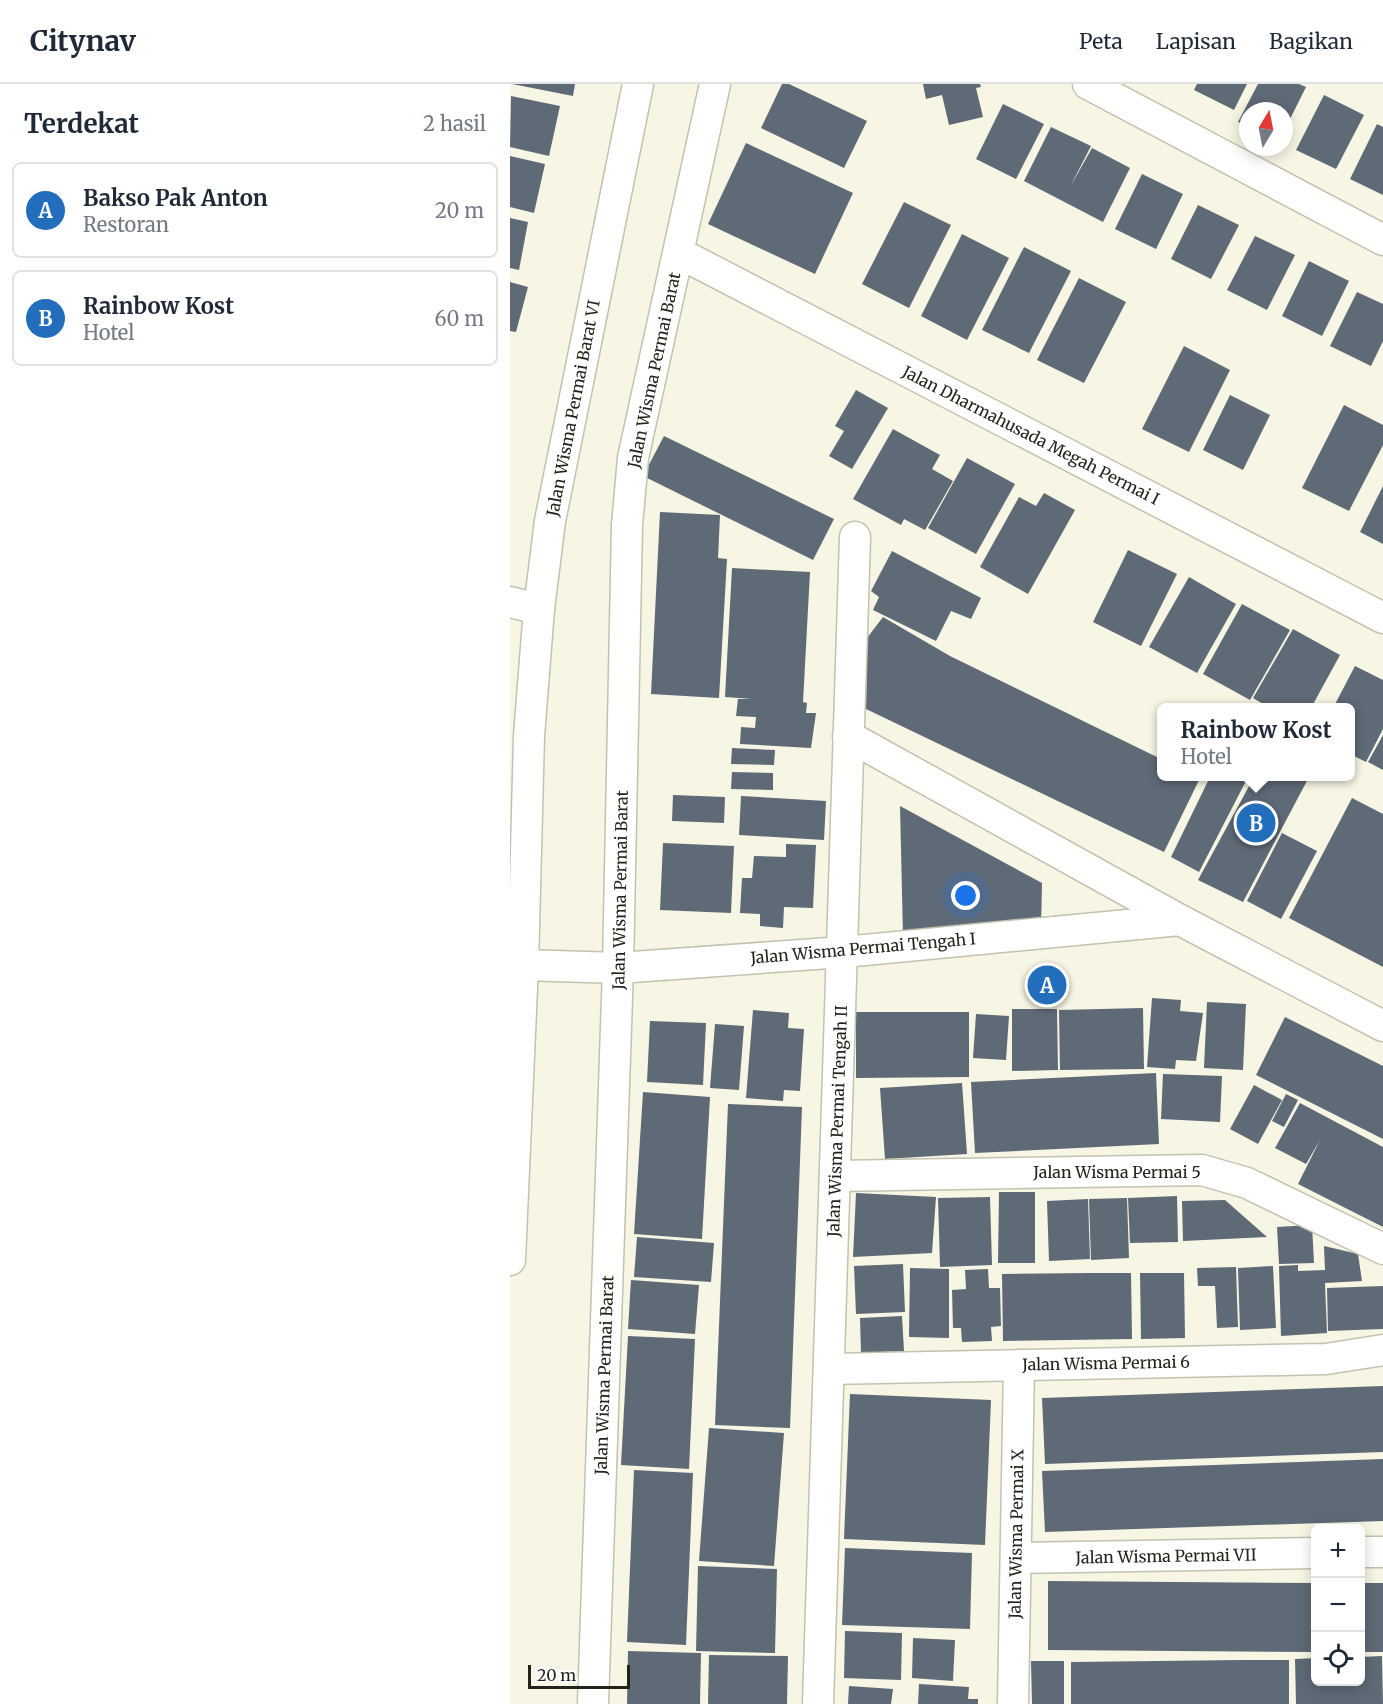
<!DOCTYPE html>
<html lang="id">
<head>
<meta charset="utf-8">
<style>
  body { margin:0; font-family:Merriweather,serif; background:#f2f2f3; color:#1f2937 }
  .controls { position:absolute; right:18px; bottom:18px; display:grid; overflow:hidden; border-radius:9px; box-shadow:0 3px 15px #0003 }
  .controls button { width:54px; height:54px; display:grid; place-items:center; padding:0; border:0; border-bottom:2px solid #e0e1e3; background:#fff; color:#1f2937; font:30px sans-serif }
  .compass { position:absolute; left:729px; top:18px; width:54px; height:54px; border-radius:50%; background:#fff; box-shadow:0 3px 15px #0003; rotate:10deg }
  .scale { position:absolute; left:18px; bottom:15px; width:102px; box-sizing:border-box; padding-left:6px; border:3px solid #23221b; border-top:0; font-size:16px; line-height:21px; white-space:nowrap; color:#23221b; -webkit-text-stroke:4px #fff; paint-order:stroke }
  .you { position:absolute; left:456px; top:812px; width:21px; height:21px; margin:-15px; border:4px solid #fff; border-radius:50%; background:#1a73e8; box-shadow:0 0 0 9px #1a73e833 }
  .badge { display:grid; place-items:center; width:39px; height:39px; border-radius:50%; background:#226dbc; color:#fff; font-size:20px; font-weight:700 }
  .pin { position:absolute; translate:-50% -50%; border:3px solid #fff; box-shadow:0 2px 6px #0006 }
  .popup { position:absolute; left:647px; top:619px; width:198px; height:78px; box-sizing:border-box; display:grid; place-content:center; border-radius:9px; background:#fff; filter:drop-shadow(0 2px 4px #0005); font-size:20px; white-space:nowrap; color:#747a83 }
  .popup b { font-size:22px; color:#1f2937 }
  .popup::after { content:''; position:absolute; left:50%; top:100%; margin-left:-12px; border:12px solid transparent; border-top-color:#fff }
  .list { margin:0; padding:0; list-style:none }
  h2 { display:flex; justify-content:space-between; align-items:center; height:78px; margin:0; padding:0 24px; font-size:26px }
  h2 small { font-size:20px; font-weight:400; color:#747a83 }
  .list li { display:grid; grid-template-columns:39px 1fr auto; gap:18px; align-items:center; box-sizing:border-box; height:96px; margin:0 12px 12px; padding:0 12px; border:2px solid #e0e1e3; border-radius:9px }
  .list b { display:block; font-size:22px; white-space:nowrap }
  .list p { margin:0; font-size:20px; white-space:nowrap; color:#747a83 }
  .list em { font-size:20px; font-style:normal; color:#747a83 }
  .icon { flex:none; width:33px; height:33px; fill:none; stroke:currentColor; stroke-width:2; stroke-linecap:round; stroke-linejoin:round }
  .map { position:relative; flex:none; width:873px; height:1620px; overflow:hidden }
  header { display:flex; align-items:center; gap:36px; box-sizing:border-box; height:84px; padding:0 30px; background:#fff; border-bottom:2px solid #e0e1e3 }
  header strong { font-size:28px }
  nav { display:flex; gap:33px; margin-inline-start:auto; font-size:21px }
  main { display:flex }
  aside { flex:1; background:#fff }
  .map>svg:first-child { display:block }
  .building { fill:#5f6a77 }
  .lines { fill:none; stroke-linecap:round; stroke-linejoin:round }
  .minor-casing { stroke:#c3c1af; stroke-width:33 }
  .minor { stroke:#fff; stroke-width:30 }
  .labels { text-anchor:middle; stroke-width:6; stroke-linejoin:round; paint-order:stroke }
  .street-label { font-size:16px; fill:#23221b; stroke:#fff }
</style>
</head>
<body>
<header>
<strong>Citynav</strong>
<nav><a>Peta</a><a>Lapisan</a><a>Bagikan</a></nav>
</header>
<main>
<aside>
<h2>Terdekat<small>2 hasil</small></h2>
<ul class="list">
<li><span class="badge">A</span><div><b>Bakso Pak Anton</b><p>Restoran</p></div><em>20 m</em></li>
<li><span class="badge">B</span><div><b>Rainbow Kost</b><p>Hotel</p></div><em>60 m</em></li>
</ul>
</aside>
<div class="map">
<svg width="873" height="1620" viewBox="0 0 873 1620">
  <rect width="100%" height="100%" fill="#f7f5e3"/>
  <g class="building">
    <path d="M2,0H65L63,12Z"/>
    <path d="M272,0H279L357,37L334,84L251,44Z"/>
    <path d="M413,0H470L471,3L466,4L473,33L439,41L432,11L416,15Z"/>
    <path d="M687,0H737L724,26L684,6Z"/>
    <path d="M748,0H789L796,3L774,47V27H738V43L728,38Z"/>
    <path d="M814,11L854,31L826,85L786,66Z"/>
    <path d="M1,12L50,22L39,72L0,63Z"/>
    <path d="M493,20L534,40L506,95L466,75Z"/>
    <path d="M867,40L873,43V111L840,95Z"/>
    <path d="M541,43L581,62L560,103L582,64L620,84L593,138L514,97Z"/>
    <path d="M236,59L343,109L305,190L198,140Z"/>
    <path d="M0,72L35,80L24,129L0,123Z"/>
    <path d="M632,90L673,110L646,165L605,145Z"/>
    <path d="M394,118L441,141L399,224L352,200Z"/>
    <path d="M688,121L729,141L701,195L661,175Z"/>
    <path d="M0,134L18,138L9,186L0,184Z"/>
    <path d="M452,150L499,174L457,256L411,232Z"/>
    <path d="M745,152L785,171L757,226L717,206Z"/>
    <path d="M514,163L561,187L519,269L472,246Z"/>
    <path d="M799,177L839,197L812,252L772,232Z"/>
    <path d="M569,194L616,218L574,299L527,276Z"/>
    <path d="M0,198L18,203L6,248L0,247Z"/>
    <path d="M847,208L873,220V257L861,282L820,262Z"/>
    <path d="M674,262L720,286L679,368L632,345Z"/>
    <path d="M346,306L378,324L342,385L319,372L334,347L325,342Z"/>
    <path d="M720,311L760,331L733,386L693,366Z"/>
    <path d="M834,321L873,341V361L839,427L792,404Z"/>
    <path d="M383,345L430,371L422,385L443,397L415,446L394,435L391,441L343,415Z"/>
    <path d="M154,352L324,435L303,476L133,392Z"/>
    <path d="M457,374L505,400L466,470L418,444Z"/>
    <path d="M873,402V460L850,448Z"/>
    <path d="M534,409L565,426L518,510L470,483L509,413L526,422Z"/>
    <path d="M150,428L210,431L208,474L217,475L209,614L141,610Z"/>
    <path d="M618,466L667,490L631,562L583,538Z"/>
    <path d="M382,467L471,514L461,535L441,527L426,557L363,526L369,513L361,507Z"/>
    <path d="M222,484L300,488L293,618L297,619L296,629H306L301,664L230,660L231,643L245,644L246,633L226,632L228,615H242L215,613Z"/>
    <path d="M679,493L726,520L687,589L639,563Z"/>
    <path d="M732,520L780,546L740,616L693,590Z"/>
    <path d="M373,533L440,572L651,675V693L690,694L654,768L356,625L357,554Z"/>
    <path d="M783,545L830,571L801,624H760L743,614Z"/>
    <path d="M845,582L873,596V645L856,678L840,670V624H823Z"/>
    <path d="M873,651V686L858,678Z"/>
    <path d="M222,664L265,666L264,681L221,680Z"/>
    <path d="M222,688L263,689V706L221,705Z"/>
    <path d="M700,693H732L737,695L689,788L661,773Z"/>
    <path d="M744,693H799L733,818L688,796Z"/>
    <path d="M163,711L215,713L214,739L162,737Z"/>
    <path d="M231,712L316,717L314,756L229,751Z"/>
    <path d="M842,714L873,730V883L779,834Z"/>
    <path d="M390,722L532,799L531,846L393,852Z"/>
    <path d="M772,749L807,767L771,835L737,817Z"/>
    <path d="M153,759L224,762L221,829L150,826Z"/>
    <path d="M276,760L306,761L303,824L274,823L273,844L250,842V830L230,829L232,794H242L244,772L276,773Z"/>
    <path d="M642,914L671,916L670,927L693,929L686,977L666,976L665,985L637,983Z"/>
    <path d="M697,918L736,920L733,986L694,984Z"/>
    <path d="M633,924L634,985L550,986L549,926Z"/>
    <path d="M502,925H547L548,986L502,987Z"/>
    <path d="M243,926L279,929L278,944L294,945L290,1007L274,1006L273,1017L236,1014Z"/>
    <path d="M346,928H459V993L346,994Z"/>
    <path d="M466,930L499,932L496,976L463,974Z"/>
    <path d="M775,933L873,982V1055L746,991Z"/>
    <path d="M140,937L196,939L193,1001L137,998Z"/>
    <path d="M205,940L234,942L229,1006L200,1004Z"/>
    <path d="M646,989L649,1060L465,1069L461,998Z"/>
    <path d="M653,990L712,992L710,1038L651,1035Z"/>
    <path d="M452,999L457,1070L375,1075L370,1004Z"/>
    <path d="M744,1001L772,1016L748,1060L720,1045Z"/>
    <path d="M133,1008L200,1013L192,1155L124,1150Z"/>
    <path d="M776,1010L788,1016L774,1043L762,1037Z"/>
    <path d="M790,1019L873,1063V1143L788,1100L810,1056L796,1080L765,1064Z"/>
    <path d="M218,1020L292,1023L280,1344L205,1341Z"/>
    <path d="M489,1108H525V1179H488Z"/>
    <path d="M346,1109L426,1113L422,1169L343,1173Z"/>
    <path d="M667,1112L668,1158L620,1159L618,1114Z"/>
    <path d="M480,1113L482,1181L430,1183L428,1114Z"/>
    <path d="M617,1114L619,1174L581,1176L579,1115Z"/>
    <path d="M578,1115L580,1175L539,1177L537,1117Z"/>
    <path d="M715,1116L757,1153L673,1157L672,1117Z"/>
    <path d="M802,1141L804,1179L769,1180L767,1143Z"/>
    <path d="M127,1153L204,1159L201,1198L124,1193Z"/>
    <path d="M814,1162L848,1170L852,1197L815,1199L817,1249L771,1252L769,1182L788,1181V1187L815,1186Z"/>
    <path d="M393,1180L395,1228L346,1230L344,1182Z"/>
    <path d="M763,1182L766,1244L730,1246L728,1184Z"/>
    <path d="M726,1183L728,1243L707,1244L705,1202H688L687,1184Z"/>
    <path d="M400,1184L439,1185V1254L399,1253Z"/>
    <path d="M478,1185L479,1204H490L491,1242L481,1243L482,1257L452,1258L451,1244H443L442,1206L456,1205L455,1186Z"/>
    <path d="M582,1189H621L622,1255L493,1257L492,1190Z"/>
    <path d="M630,1189H674L675,1254L631,1255Z"/>
    <path d="M121,1196L189,1201L185,1250L118,1245Z"/>
    <path d="M873,1202V1245L818,1247L817,1204Z"/>
    <path d="M392,1232L394,1267L351,1269L350,1234Z"/>
    <path d="M118,1252L185,1255L179,1385L111,1381Z"/>
    <path d="M873,1302V1368L535,1380L532,1314Z"/>
    <path d="M340,1310L481,1316L475,1461L334,1455Z"/>
    <path d="M199,1344L274,1349L264,1482L189,1477Z"/>
    <path d="M873,1375V1437L535,1448L532,1387Z"/>
    <path d="M124,1386L183,1389L176,1561L117,1558Z"/>
    <path d="M335,1464L462,1469L460,1545L332,1541Z"/>
    <path d="M188,1482L267,1485L265,1569L186,1567Z"/>
    <path d="M538,1497L806,1499V1568L538,1566Z"/>
    <rect x="850" y="1499" width="23" height="69"/>
    <path d="M335,1547L392,1549L391,1596L334,1594Z"/>
    <path d="M403,1554L445,1556L443,1597L402,1594Z"/>
    <path d="M118,1567L191,1569L190,1620H117Z"/>
    <path d="M199,1571L278,1572L277,1620H198Z"/>
    <path d="M872,1572L873,1620H786L785,1575L806,1574V1598H850V1573Z"/>
    <path d="M733,1576H779V1620H561V1578Z"/>
    <path d="M521,1577H554V1620H522Z"/>
    <path d="M409,1600L459,1603L458,1615H468V1620H408Z"/>
    <path d="M339,1602L383,1605L381,1620H338Z"/>
  </g>
  <g class="lines">
    <g class="minor-casing">
      <g id="minor">
        <path d="M578,0L873,156"/>
        <path d="M169,169L873,534"/>
        <path d="M0,518L29,525"/>
        <path d="M338,652L670,836L873,942"/>
        <path d="M0,877L13,881L108,884L334,868L670,836"/>
        <path d="M325,1092L692,1086L737,1099L873,1165"/>
        <path d="M0,1176L13,881L19,652L29,525L40,437L128,0"/>
        <path d="M319,1285L816,1275L873,1266"/>
        <path d="M850,1468H873"/>
        <path d="M506,1474L806,1469"/>
        <path d="M83,1620L108,884L117,441L123,374L205,0"/>
        <path d="M308,1620L345,453"/>
        <path d="M503,1620L509,1281"/>
      </g>
    </g>
    <use href="#minor" class="minor"/>
  </g>
  <g class="labels">
    <g class="street-label">
      <text transform="translate(144 286) rotate(-78)" y="6">Jalan Wisma Permai Barat</text>
      <text transform="translate(63 324) rotate(-79)" y="6">Jalan Wisma Permai Barat VI</text>
      <text transform="translate(521 351) rotate(27)" y="6">Jalan Dharmahusada Megah Permai I</text>
      <text transform="translate(110 806) rotate(-89)" y="6">Jalan Wisma Permai Barat</text>
      <text transform="translate(353 864) rotate(-5)" y="6">Jalan Wisma Permai Tengah I</text>
      <text transform="translate(327 1037) rotate(-88)" y="6">Jalan Wisma Permai Tengah II</text>
      <text x="607" y="1094">Jalan Wisma Permai 5</text>
      <text transform="translate(596 1279) rotate(-1)" y="6">Jalan Wisma Permai 6</text>
      <text transform="translate(94 1291) rotate(-88)" y="6">Jalan Wisma Permai Barat</text>
      <text transform="translate(506 1450) rotate(-89)" y="6">Jalan Wisma Permai X</text>
      <text transform="translate(656 1472) rotate(-1)" y="6">Jalan Wisma Permai VII</text>
    </g>
  </g>
</svg>
<div class="controls">
<button>+</button>
<button>−</button>
<button><svg class="icon" aria-label="locate" viewBox="0 0 24 24"><circle cx="12" cy="12" r="6"/><path d="M12 2v4M12 18v4M2 12h4M18 12h4"/></svg></button>
</div>
<svg class="compass" viewBox="-18 -18 36 36"><path d="M0-13l5 13h-10z" fill="#e53935"/><path d="M0 13l5-13h-10z" fill="#747a83"/></svg>
<div class="scale">20 m</div>
<div class="you"></div>
<div class="pin badge" style="left:537px;top:901px">A</div>
<div class="pin badge" style="left:746px;top:739px">B</div>
<div class="popup"><b>Rainbow Kost</b>Hotel</div>
</div>
</main>
</body>
</html>
